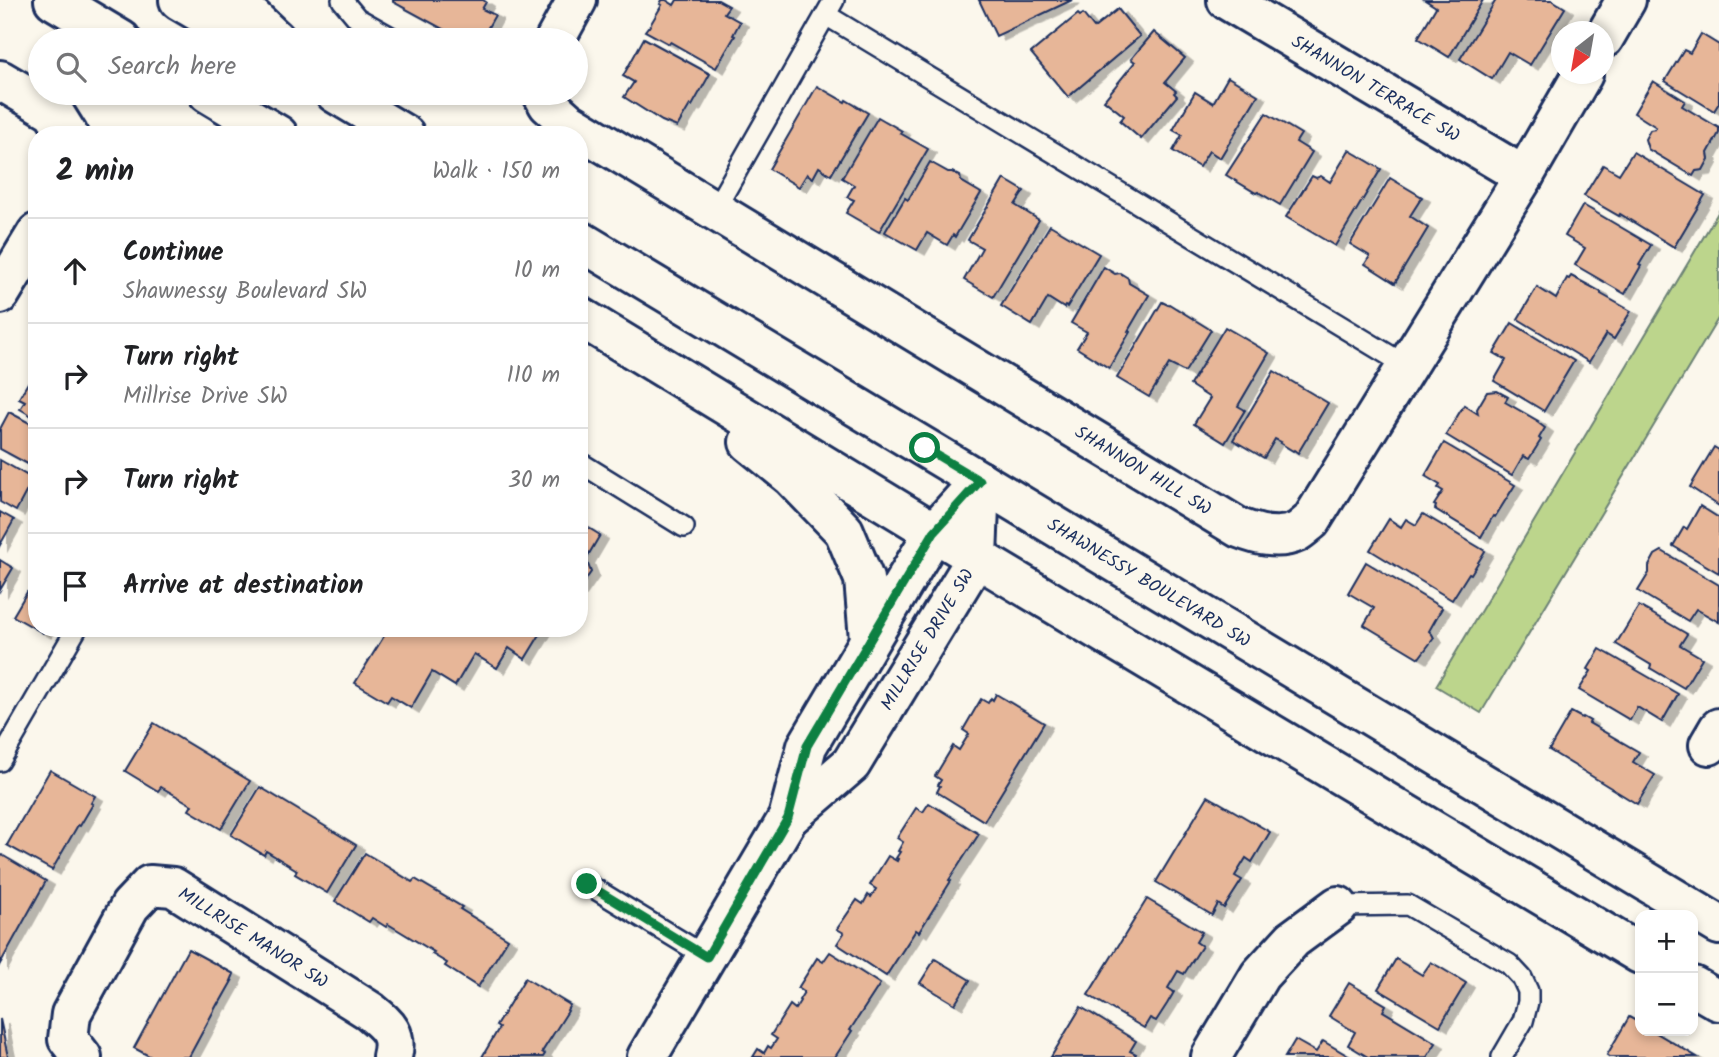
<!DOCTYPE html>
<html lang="en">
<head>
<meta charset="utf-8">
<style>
  body { margin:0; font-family:Kalam,sans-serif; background:#f2f2f2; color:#202124 }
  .controls { position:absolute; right:21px; bottom:21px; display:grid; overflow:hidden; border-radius:14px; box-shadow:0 4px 10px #0003 }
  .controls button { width:63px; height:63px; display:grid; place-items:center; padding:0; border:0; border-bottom:2px solid #e0e0e0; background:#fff; color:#202124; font:35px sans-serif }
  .compass { position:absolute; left:1551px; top:21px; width:63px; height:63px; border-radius:50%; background:#fff; box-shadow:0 4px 10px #0003; rotate:211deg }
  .stop { position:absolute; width:21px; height:21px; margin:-16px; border:5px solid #0b8043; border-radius:50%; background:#fff }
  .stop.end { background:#0b8043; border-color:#fff; box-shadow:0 2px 7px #0008 }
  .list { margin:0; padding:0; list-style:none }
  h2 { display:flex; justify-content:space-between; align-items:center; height:91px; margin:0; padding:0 28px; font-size:30px }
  h2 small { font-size:23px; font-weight:400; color:#757577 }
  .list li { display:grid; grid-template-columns:46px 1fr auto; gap:21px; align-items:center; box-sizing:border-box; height:105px; padding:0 28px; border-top:2px solid #e0e0e0 }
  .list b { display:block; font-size:26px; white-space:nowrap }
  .list p { margin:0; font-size:23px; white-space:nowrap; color:#757577 }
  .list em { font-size:23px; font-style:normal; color:#757577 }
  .icon { flex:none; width:38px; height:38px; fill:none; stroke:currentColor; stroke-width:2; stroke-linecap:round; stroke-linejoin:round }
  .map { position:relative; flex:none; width:1719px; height:1057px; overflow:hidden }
  .search { position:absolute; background:#fff; box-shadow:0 4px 10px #0003; left:28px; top:28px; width:560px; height:77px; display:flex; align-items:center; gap:18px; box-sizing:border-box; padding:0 24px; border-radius:38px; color:#757577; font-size:26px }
  .panel { position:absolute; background:#fff; box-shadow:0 4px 10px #0003; left:28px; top:126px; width:560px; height:511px; border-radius:28px }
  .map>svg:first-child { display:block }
  .green { fill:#bcd58c; stroke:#6c8275; stroke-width:2 }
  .building { fill:#e7b698; stroke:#1b2f5e; stroke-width:2; filter:url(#shadow) }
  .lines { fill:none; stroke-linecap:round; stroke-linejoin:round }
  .lane-casing { stroke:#1b2f5e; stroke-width:24 }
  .street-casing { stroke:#1b2f5e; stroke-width:44 }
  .secondary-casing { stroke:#1b2f5e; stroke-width:44 }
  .lane { stroke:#fbf7ec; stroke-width:19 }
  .street { stroke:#fbf7ec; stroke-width:38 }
  .secondary { stroke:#fbf7ec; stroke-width:38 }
  .route { stroke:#0b8043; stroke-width:9 }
  .labels { text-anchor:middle; stroke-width:7; stroke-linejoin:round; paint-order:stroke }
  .street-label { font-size:18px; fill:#1b2f5e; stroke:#fbf7ec }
</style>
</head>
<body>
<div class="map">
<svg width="1719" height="1057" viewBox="0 0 1719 1057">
  <defs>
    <filter id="shadow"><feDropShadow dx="8" dy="4.5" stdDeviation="0" flood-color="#0004"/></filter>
  </defs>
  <rect width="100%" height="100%" fill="#fbf7ec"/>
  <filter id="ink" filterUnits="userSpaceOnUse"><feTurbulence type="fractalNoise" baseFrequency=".0143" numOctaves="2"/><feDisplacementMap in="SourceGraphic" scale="14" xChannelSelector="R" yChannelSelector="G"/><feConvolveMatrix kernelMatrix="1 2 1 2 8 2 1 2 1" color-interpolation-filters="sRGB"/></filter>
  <g filter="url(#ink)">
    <path class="green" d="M1719,211V317L1481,713L1436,686Z"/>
    <g class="building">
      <path d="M393,0H483L486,2L482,9L495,15L481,40H463L393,2Z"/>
      <path d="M662,0H666L674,5L677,0H718L729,6L724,13L740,22L733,35L735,36L716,68L670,42L669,44L645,31L648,27H649L662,5L660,4Z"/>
      <path d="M979,0H1072L996,36Z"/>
      <path d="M1425,0H1483L1449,57L1418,38L1436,7Z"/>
      <path d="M1496,0H1552L1565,8L1530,65L1508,52L1492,79L1460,59Z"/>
      <path d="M1118,9L1140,36L1068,97L1031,53L1078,14L1080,16L1083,14L1094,28Z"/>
      <path d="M1154,32L1185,58L1165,82L1176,91L1174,93L1177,96L1141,139L1120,121L1124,116L1104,100L1135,62L1131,59Z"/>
      <path d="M1701,34L1719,45V103L1714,111L1665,81L1684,50L1690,53Z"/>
      <path d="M644,38L710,74L692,106L690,105L677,127L662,121L624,97L634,82L623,76Z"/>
      <path d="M1228,77L1258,95L1220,158L1209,151L1199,167L1173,151L1182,135L1173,130L1195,92L1213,103Z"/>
      <path d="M1653,81L1685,101L1682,106L1719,128V133L1708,153L1709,159L1703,170L1696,171L1693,176L1648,149L1645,139L1650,130L1655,129L1656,127L1634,113Z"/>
      <path d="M817,86L845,102L846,100L868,113L831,175L819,167L813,178L807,174L799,187L769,169Z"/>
      <path d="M1266,113L1301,134L1296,142L1312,152L1280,205L1258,192L1256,193L1226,175Z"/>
      <path d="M878,117L902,131L900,133L928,149L879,232L846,213L854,200L847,197L854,185L842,178Z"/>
      <path d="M1349,150L1381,169L1335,246L1286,217L1312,176L1316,178L1321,176L1330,182Z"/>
      <path d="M1633,152L1705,195L1674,247L1620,214L1619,216L1584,196L1603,165L1619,174Z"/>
      <path d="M930,162L948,172H952L960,176L961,181L981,193L955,237L953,235L947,245L927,233L917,250L885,232L905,198L908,200Z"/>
      <path d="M1390,178L1422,197L1410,216L1428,228L1395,283L1365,264L1370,256L1350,244Z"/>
      <path d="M1004,179L1024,191L1015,205L1039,220L993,297L964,280L982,248L968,240Z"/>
      <path d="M1583,205L1651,245L1639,265L1641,266L1625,294L1575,265L1585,248L1565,236Z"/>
      <path d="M1050,225L1099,254L1067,307L1065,306L1064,308L1048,298L1032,325L1001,306Z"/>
      <path d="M1104,267L1115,274L1120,273L1128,278L1129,283L1149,295L1128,331L1130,332L1109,368L1077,348L1087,332L1071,323Z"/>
      <path d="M1571,276L1590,286L1601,292V294L1631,311L1614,339L1606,334L1589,362L1518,319L1537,287L1556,299L1567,278L1569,279Z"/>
      <path d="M1162,302L1168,305L1169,304L1211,330L1185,372L1169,364L1149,397L1117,378Z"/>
      <path d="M1512,323L1574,361L1544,411L1494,381L1506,360L1494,353Z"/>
      <path d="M1225,327L1269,353L1238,406L1245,410L1225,443L1194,424L1210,398L1190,385Z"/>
      <path d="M35,371L37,372V419L20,409L25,401L19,398Z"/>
      <path d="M1274,371L1328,403L1298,453L1294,450L1293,451L1280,443L1281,442L1275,439L1264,458L1233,440Z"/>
      <path d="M1497,391L1508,397L1505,402L1538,421L1537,422L1545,428L1539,438L1541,440L1529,459L1523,456L1512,475L1446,435L1464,405L1478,414L1477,409L1487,392Z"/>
      <path d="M9,412L37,427V469L0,449V429Z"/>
      <path d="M1444,443L1515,485L1495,517L1493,516L1481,537L1435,509L1436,506L1434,505L1443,491L1438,488L1440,485L1425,476Z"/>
      <path d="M1714,447L1719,450V506L1690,487Z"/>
      <path d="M0,460L33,479L16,511L0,502Z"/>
      <path d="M1700,506L1719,518V573L1673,546L1684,527L1687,529Z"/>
      <path d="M0,512L14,520L0,545Z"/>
      <path d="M1423,514L1485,551L1471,574L1469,573L1452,600L1370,550L1389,519L1401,527L1406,519L1416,525Z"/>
      <path d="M579,522L600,535L586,559L591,572L579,589Z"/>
      <path d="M1662,551L1719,585V622L1696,609L1688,621L1638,591L1649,573V566L1655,555Z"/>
      <path d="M0,560L13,568L0,590Z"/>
      <path d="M1366,562L1442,608L1429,631L1432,634L1434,638L1419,658L1364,625L1374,608L1348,593Z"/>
      <path d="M27,592L37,597V628H46L43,633L13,616Z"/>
      <path d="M1639,606L1687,634L1680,645L1702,658L1684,688L1650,668L1651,665L1616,644Z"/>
      <path d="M389,628H544L525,659L509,648L497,668L474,654L455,686L432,672L411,708L391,696L387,702L355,683Z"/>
      <path d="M1600,649L1678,694L1662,722L1637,707L1630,720L1579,690L1591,671L1588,669Z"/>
      <path d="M996,694L1044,723L984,821L937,792L940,786L938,785L941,780L935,776L953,746L959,750L969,734L963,730L981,699L988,703L991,698L993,700Z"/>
      <path d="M1571,712L1582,718L1583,717L1590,721L1589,723L1639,752L1633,762L1655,775L1637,804L1549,750Z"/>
      <path d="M154,723L250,781L221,829L189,810L192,805L161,787L158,791L125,771Z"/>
      <path d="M50,770L95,796L91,803L93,804L80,826L78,825L52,870L7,845Z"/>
      <path d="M260,787L356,845L327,893L295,874L297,870L266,851L264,855L231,835Z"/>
      <path d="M1208,796L1270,832L1252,862L1246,858L1235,876L1242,880L1224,908L1218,904L1212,915L1156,882Z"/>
      <path d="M929,803L979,834L949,880L951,881L919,932L916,930L886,976L837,944L844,933L837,929L857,900L863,904L868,895L871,897L876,889L870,885L888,856L897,861L898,859L896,858L900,852L898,851L903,842L897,838L916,808L923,812Z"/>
      <path d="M365,853L412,882L415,879L462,907L460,909L508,939L478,987L445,966L447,963L432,954L434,952L388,924L386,927L372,918L369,922L335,901Z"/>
      <path d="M2,855L46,881L0,964V858Z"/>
      <path d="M1147,899L1202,932L1196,942L1202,946L1184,974L1178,971L1168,988L1174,992L1167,1004L1156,1021L1150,1018L1144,1028L1088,995Z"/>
      <path d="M188,949L234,974L231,981H232L219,1004L218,1003L189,1057H151L134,1048Z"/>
      <path d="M830,952L880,984L850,1030L852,1031L835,1057H753L758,1049L764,1053L768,1046L771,1048L777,1039L771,1035L790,1005L795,1009L800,1001L799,1000L804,992L798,988L817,958L823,962Z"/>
      <path d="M935,959L970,980L955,1004L920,983Z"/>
      <path d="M1396,959L1422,975L1431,962L1466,983L1440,1026L1378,989Z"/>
      <path d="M525,978L570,1005L567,1010L568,1011L542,1052L545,1054L543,1057H482L499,1028L496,1026Z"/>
      <path d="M1349,983L1386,1005L1383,1011L1436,1043L1427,1057H1368L1348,1045L1355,1032L1329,1016Z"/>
      <path d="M1081,1007L1136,1041L1130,1051L1136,1054L1134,1057H1051Z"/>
      <path d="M1629,1017L1640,1023V1031H1653L1697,1057H1610L1607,1055Z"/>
      <path d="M0,1019L8,1057H0Z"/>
      <path d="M1295,1040L1316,1052L1323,1041L1350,1057H1285Z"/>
    </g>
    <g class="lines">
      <g class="lane-casing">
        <g id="lane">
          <path d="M342,0L357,18L396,40"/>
          <path d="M826,15L1407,366"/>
          <path d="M714,211L834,0"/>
          <path d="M579,462L684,527"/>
          <path d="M0,761L77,628"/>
          <path d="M587,884L707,957"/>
          <path d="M1338,906L1408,905L1509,964L1522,978L1528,991V1002L1523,1021L1502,1057"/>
        </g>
      </g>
      <g class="street-casing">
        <g id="street">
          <path id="s1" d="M1227,0L1524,176"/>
          <path d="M1604,38L1626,0"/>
          <path d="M555,40L577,0"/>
          <path d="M0,80L53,111L68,135"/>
          <path id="s2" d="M542,93L548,104L567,121L1239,528C1257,535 1278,541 1297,532C1302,529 1307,524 1311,521L1524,176L1583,74"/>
          <path d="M0,294L37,233"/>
          <path d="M1709,745L1719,728"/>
          <path id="s3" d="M788,818L851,764L977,557L980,481"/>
          <path id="s4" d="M82,1057L68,1039L71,1014L130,906L150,885L173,887L370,1011C387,1025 398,1033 392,1057"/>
          <path d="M647,1057L788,818L807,746L934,532L980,481"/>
          <path d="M1211,1057L1260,975L1293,939L1338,906"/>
        </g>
      </g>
      <g class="secondary-casing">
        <g id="secondary">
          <path d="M54,0L121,40"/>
          <path d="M179,0L247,40"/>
          <path d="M234,0L276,40"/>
          <path d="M208,93L278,135"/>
          <path d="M335,93L405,135"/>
          <path id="s5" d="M579,240L1719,925"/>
          <path d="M579,316L934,532L1640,954"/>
          <path d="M749,442L792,477L844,531L864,579L869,639"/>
          <path d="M1693,986L1719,1001"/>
        </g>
      </g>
      <use href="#lane" class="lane"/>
      <use href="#street" class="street"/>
      <use href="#secondary" class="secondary"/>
    </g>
  </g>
  <g class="lines" filter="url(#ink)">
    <path class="route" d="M587,884L707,957L788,818L807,746L934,532L980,481L925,448"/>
  </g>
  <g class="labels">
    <g class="street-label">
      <text dy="6" stroke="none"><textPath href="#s1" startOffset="173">SHANNON TERRACE SW</textPath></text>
      <text dy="6" stroke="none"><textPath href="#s2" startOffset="712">SHANNON HILL SW</textPath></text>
      <text dy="6" stroke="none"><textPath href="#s5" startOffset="665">SHAWNESSY BOULEVARD SW</textPath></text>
      <text dy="6" stroke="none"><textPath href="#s3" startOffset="229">MILLRISE DRIVE SW</textPath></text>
      <text dy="6" stroke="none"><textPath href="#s4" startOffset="318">MILLRISE MANOR SW</textPath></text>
    </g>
  </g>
</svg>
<div class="controls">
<button>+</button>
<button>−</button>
</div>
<svg class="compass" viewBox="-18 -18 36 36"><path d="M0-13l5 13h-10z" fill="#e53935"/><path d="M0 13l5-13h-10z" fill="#757577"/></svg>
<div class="stop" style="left:925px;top:448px"></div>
<div class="stop end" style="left:587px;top:884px"></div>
<div class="search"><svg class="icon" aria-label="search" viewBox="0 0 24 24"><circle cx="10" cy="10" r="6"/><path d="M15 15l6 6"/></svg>Search here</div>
<section class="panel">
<h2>2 min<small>Walk · 150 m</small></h2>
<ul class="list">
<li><svg class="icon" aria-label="ahead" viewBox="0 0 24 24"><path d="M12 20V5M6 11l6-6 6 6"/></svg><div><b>Continue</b><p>Shawnessy Boulevard SW</p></div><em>10 m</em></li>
<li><svg class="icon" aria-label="right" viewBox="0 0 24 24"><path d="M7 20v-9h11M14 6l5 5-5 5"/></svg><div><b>Turn right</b><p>Millrise Drive SW</p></div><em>110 m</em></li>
<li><svg class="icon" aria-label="right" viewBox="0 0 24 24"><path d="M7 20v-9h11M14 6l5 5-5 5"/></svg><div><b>Turn right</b></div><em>30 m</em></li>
<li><svg class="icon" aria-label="arrive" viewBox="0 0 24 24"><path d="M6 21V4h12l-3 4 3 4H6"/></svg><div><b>Arrive at destination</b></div></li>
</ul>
</section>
</div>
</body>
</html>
